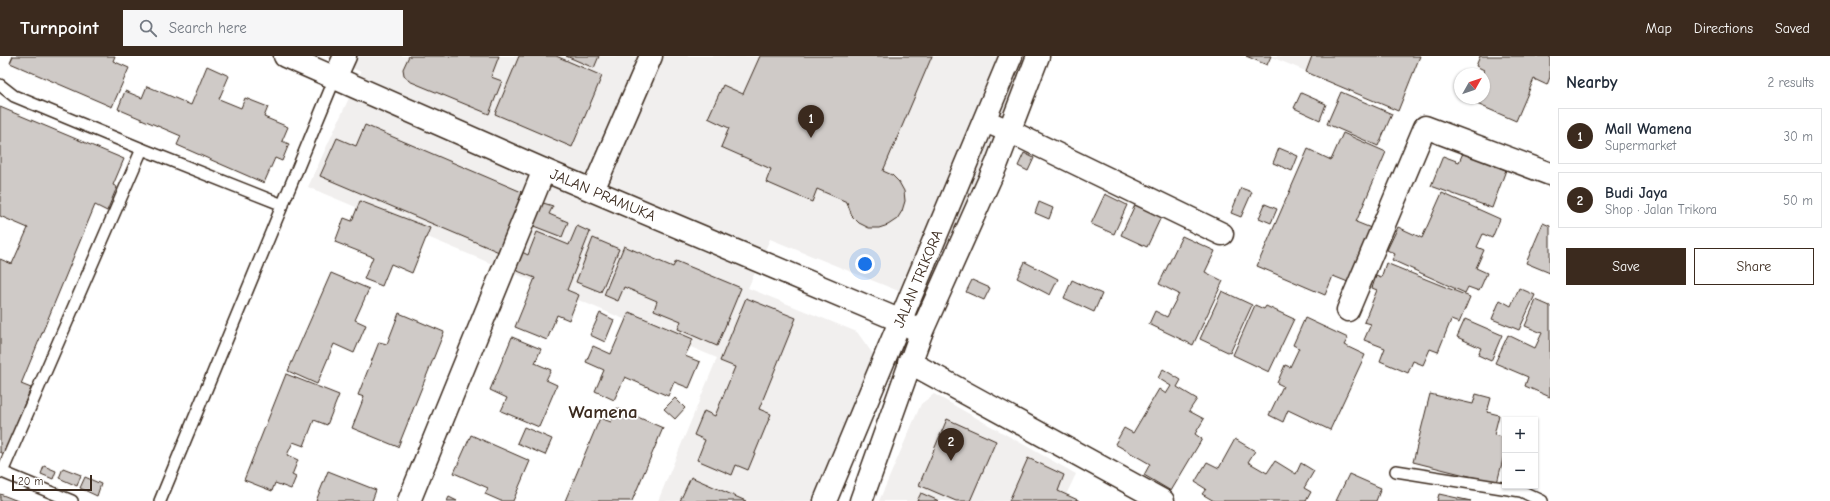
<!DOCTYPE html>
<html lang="en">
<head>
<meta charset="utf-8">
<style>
  body { margin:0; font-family:"Comic Neue",sans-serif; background:#f6f6f7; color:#1f2937 }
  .controls { position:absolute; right:12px; bottom:12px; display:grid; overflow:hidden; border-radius:0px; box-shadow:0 1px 3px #0004 }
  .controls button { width:36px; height:36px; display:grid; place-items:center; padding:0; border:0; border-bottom:1px solid #e0e1e3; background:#fff; color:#1f2937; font:20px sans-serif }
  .compass { position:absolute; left:1454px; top:12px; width:36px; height:36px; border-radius:50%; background:#fff; box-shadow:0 1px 3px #0004; rotate:50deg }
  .scale { position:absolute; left:12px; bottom:10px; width:80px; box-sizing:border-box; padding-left:4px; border:2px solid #3b2a1e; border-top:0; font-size:11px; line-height:14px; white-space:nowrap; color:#3b2a1e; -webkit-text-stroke:3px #fff; paint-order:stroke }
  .you { position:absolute; left:865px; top:208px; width:14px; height:14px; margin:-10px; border:3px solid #fff; border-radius:50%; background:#1a73e8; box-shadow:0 0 0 6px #1a73e833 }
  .badge { display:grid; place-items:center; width:26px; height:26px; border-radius:50%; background:#3b2a1e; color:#fff; font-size:13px; font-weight:700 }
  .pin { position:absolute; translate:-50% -33px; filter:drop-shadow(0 1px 2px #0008) }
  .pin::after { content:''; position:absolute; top:21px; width:14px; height:12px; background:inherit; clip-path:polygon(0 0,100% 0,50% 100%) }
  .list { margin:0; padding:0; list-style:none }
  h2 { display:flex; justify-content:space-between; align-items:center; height:52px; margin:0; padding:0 16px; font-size:17px }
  h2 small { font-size:13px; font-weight:400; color:#747a83 }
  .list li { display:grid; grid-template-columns:26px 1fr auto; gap:12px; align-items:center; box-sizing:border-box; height:56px; margin:0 8px 8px; padding:0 8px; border:1px solid #e0e1e3; border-radius:0px }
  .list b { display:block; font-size:15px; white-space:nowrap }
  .list p { margin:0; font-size:13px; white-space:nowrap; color:#747a83 }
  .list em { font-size:13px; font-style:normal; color:#747a83 }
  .actions { display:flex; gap:8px; padding:12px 16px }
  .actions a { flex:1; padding:9px 0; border:1px solid #3b2a1e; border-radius:0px; text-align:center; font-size:14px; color:#3b2a1e }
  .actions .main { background:#3b2a1e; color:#fff }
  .icon { flex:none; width:22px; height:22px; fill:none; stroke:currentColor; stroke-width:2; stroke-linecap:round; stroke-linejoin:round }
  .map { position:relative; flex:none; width:1550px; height:445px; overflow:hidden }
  header { display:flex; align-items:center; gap:24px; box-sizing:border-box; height:56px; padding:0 20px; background:#3b2a1e; color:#fff }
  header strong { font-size:19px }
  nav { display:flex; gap:22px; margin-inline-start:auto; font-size:14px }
  .search { width:280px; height:36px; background:#f6f6f7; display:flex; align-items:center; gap:10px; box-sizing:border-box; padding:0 14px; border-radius:0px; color:#747a83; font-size:15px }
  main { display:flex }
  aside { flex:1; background:#fff }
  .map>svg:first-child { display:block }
  .built { fill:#f1efee }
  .building { fill:#cfcac7; stroke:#3b2a1e }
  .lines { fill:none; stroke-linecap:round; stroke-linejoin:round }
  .lane-casing { stroke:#3b2a1e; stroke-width:14 }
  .street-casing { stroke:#3b2a1e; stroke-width:25 }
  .highway-casing { stroke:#3b2a1e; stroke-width:25 }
  .lane { stroke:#fff; stroke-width:11 }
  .street { stroke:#fff; stroke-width:22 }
  .highway { stroke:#fff; stroke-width:22 }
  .labels { text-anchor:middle; stroke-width:3.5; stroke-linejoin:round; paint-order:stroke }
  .street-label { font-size:15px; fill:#3b2a1e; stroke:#fff }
  .district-label { font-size:19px; font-weight:bold; fill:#3b2a1e; stroke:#fff }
</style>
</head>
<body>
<header>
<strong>Turnpoint</strong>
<div class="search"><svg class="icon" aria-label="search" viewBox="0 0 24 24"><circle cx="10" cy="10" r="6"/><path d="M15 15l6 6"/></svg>Search here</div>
<nav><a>Map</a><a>Directions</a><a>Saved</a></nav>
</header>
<main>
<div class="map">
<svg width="1550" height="445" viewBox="0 0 1550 445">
  <rect width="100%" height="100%" fill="#fff"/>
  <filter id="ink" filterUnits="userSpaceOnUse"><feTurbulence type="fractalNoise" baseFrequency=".025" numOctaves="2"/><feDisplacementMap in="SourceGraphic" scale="8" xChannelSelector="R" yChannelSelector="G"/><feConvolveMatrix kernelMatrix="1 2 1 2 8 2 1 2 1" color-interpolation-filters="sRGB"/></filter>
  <g filter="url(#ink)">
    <g class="built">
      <path d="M323,0H1034L935,237L896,234L770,183L748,232L857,276L875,301L815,445H658L717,302L308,131L361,16Z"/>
      <path d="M1269,0H1348L1337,28Z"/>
      <path d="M934,338L1076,418L1063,445H879L921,348Z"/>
    </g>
    <g class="building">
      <path d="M13,0H115L113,5L129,12L112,51L10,7Z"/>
      <path d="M409,0H499L491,21L502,25L489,58L409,25L404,19L403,13Z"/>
      <path d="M519,0H556L602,20L572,91L495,58Z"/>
      <path d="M566,0H599L594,12Z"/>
      <path d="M760,0H932L883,115L892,119L899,126L904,135L905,145L902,155L897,163L888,169L879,172H869L859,167L852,160L847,146L817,133L812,146L766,126L771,113L721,91L729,72L708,62L723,29L743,38Z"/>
      <path d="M1246,0H1271L1267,9Z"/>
      <path d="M1312,0H1420L1398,55L1306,16Z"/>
      <path d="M1480,0H1550V21L1547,29L1534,23L1516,65L1470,45L1471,42H1484V18H1482L1484,14L1476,10Z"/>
      <path d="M207,10L229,20L219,43L241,52L245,42L268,51L264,61L288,71L282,85L289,88L282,105L275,102L264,127L177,89L181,80L118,53L125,35L142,42L147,30L191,49Z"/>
      <path d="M1341,36L1392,58L1378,90L1327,68Z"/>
      <path d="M1301,37L1326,48L1320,64L1294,52Z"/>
      <path d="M0,51L124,103L113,129L117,131L107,155L95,149L21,328L31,332L4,398L0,396V203L12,208L28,172L0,160Z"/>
      <path d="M365,69L524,137L499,196L320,120L337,82L356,90Z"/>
      <path d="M1343,77L1386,96L1356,166L1371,172L1348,226L1333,220L1325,239L1257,210L1308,93L1331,104Z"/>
      <path d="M1279,92L1298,100L1292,115L1273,107Z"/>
      <path d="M1024,97L1034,102L1028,115L1018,110Z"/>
      <path d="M1463,97L1506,114L1492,152L1431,130L1443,100L1459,106Z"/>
      <path d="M1241,132L1252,136L1241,161L1231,157Z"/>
      <path d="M1442,137L1500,163L1492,182L1483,178L1477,191L1484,194L1476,212L1487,217L1479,235L1468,231L1465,237L1392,204L1395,198L1387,194L1398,171L1422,182Z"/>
      <path d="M1105,138L1127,149L1114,178L1091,168Z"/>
      <path d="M360,145L430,172L412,217L391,208L382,230L364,223L373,201L335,186L344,162L352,165Z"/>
      <path d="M540,146L553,150L549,158L568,166L562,181L531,169Z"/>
      <path d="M1039,146L1053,152L1049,163L1035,157Z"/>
      <path d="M1265,148L1277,153L1271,167L1259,162Z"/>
      <path d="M1135,149L1161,161L1147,191L1121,179Z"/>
      <path d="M1543,167L1550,170V217L1526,207Z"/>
      <path d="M577,170L590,176L567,234L579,239L569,264L557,259L547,284L515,271L535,222L515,214L522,196L528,199L537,176L569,189Z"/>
      <path d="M1182,180L1215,195L1205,216L1223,225L1193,289L1149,268L1155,255L1167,261L1179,238L1159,228Z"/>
      <path d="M593,182L619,193L601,236L576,226Z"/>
      <path d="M624,190L673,211L676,205L741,232L717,290L678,273L681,265L654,254L657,245L624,231L618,245L604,239Z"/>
      <path d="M1025,206L1058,223L1050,239L1017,222Z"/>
      <path d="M1386,207L1470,241L1459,267L1451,264L1438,296L1430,293L1423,309L1413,305L1408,317L1380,305L1385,292L1364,284L1371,268L1364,266L1377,234L1372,232L1376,220L1381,222Z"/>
      <path d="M331,217L369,233L355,264L366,269L354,297L334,288L317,328L288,315Z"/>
      <path d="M972,224L990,232L984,244L966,236Z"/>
      <path d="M1072,224L1102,238L1094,256L1064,242Z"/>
      <path d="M1519,232L1535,239L1519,274L1492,263L1500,244L1511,250Z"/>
      <path d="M1222,235L1252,249L1230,297L1200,283Z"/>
      <path d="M746,242L796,262L759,353L771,358L748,414L736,409L732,419L697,404L705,384L694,379L704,355L715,360L735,311L720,305Z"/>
      <path d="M1536,244L1550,250V341L1525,330L1528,321L1495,307L1508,279L1535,292L1542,277L1525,270Z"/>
      <path d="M1255,249L1264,253L1266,250L1294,263L1269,316L1233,299Z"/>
      <path d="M629,256L693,283L685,300L700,306L689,332L674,326L668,340L625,321L614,344L595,335L604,314L586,306L593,290L611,298Z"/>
      <path d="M399,257L444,276L398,391L352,372L364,341L358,339L379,286L387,288Z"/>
      <path d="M600,257L614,264L605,286L590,279Z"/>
      <path d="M1305,262L1348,282L1344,289L1365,299L1330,374L1288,354L1283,366L1269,359L1283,330L1277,327L1285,309L1290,311L1299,292L1293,289Z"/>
      <path d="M1465,263L1502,279L1491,305L1478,299L1481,292L1457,281Z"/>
      <path d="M512,281L541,293L535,307L551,314L546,324L557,329L539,371L501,355L507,342L490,334Z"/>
      <path d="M1163,313L1181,324L1177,331L1197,343L1189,355L1204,363L1195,378L1202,383L1171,435L1144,419L1150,408L1115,388L1124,372L1133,377L1159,333L1166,338L1171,330L1158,322Z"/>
      <path d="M286,318L339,339L327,369L314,364L304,390L293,386L287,399L298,404L292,419L296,421L291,433L275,427L272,435L244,424Z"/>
      <path d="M1430,338L1473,348L1476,338L1491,342L1487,356L1499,359L1494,379L1505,382V395L1497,427L1413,406Z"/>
      <path d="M675,342L685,352L675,363L664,353Z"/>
      <path d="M617,352L663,372L632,445H565L600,362L611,366Z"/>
      <path d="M947,363L996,385L970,445H956L919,429Z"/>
      <path d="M524,371L552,383L545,399L517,387Z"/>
      <path d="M471,379L530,405L513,445H501L485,438L488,432L454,417Z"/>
      <path d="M1235,383L1255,395L1248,406L1267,417L1275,405L1296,418L1301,407L1314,415L1304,432L1311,436L1306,445H1214L1202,438L1206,433L1195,426L1207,406L1219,412Z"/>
      <path d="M1028,402L1064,419L1058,435L1080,445H1009Z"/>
      <path d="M44,410L56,415L53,423L41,418Z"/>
      <path d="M63,412L81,419L77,430L59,422Z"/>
      <path d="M328,415L376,434L372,445H316Z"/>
      <path d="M1349,418L1381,432L1376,445H1336Z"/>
      <path d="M85,421L101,428L97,440L80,432Z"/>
      <path d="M691,421L746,445H680Z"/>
      <path d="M921,437L939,445H917Z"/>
      <path d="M0,438L18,445H0Z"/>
      <path d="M1439,438L1471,445H1437Z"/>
      <path d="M449,441L457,445H447Z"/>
    </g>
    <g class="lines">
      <g class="lane-casing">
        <g id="lane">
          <path d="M0,29L14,40L142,93"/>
          <path d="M1396,415L1521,435L1542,445"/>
          <path d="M72,445L2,416L142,93L283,149"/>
          <path d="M160,445L335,22"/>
        </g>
      </g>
      <g class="street-casing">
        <g id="street">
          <path id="s1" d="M285,0L544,114L901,265L921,277"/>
          <path d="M335,22L345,0"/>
          <path d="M985,65L1009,75L1222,178"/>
          <path d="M593,134L651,0"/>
          <path d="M1348,254L1425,71L1550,118"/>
          <path d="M909,306L1163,445"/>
          <path d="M409,445L544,114"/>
        </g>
      </g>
      <g class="highway-casing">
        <g id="highway">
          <path id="s2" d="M825,445L1011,0"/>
          <path d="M861,445L921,277L997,107L1038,0"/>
        </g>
      </g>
      <use href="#lane" class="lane"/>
      <use href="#street" class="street"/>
      <use href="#highway" class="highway"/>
    </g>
  </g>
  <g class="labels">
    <g class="street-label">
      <text dy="5" stroke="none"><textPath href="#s1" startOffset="347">JALAN PRAMUKA</textPath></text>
      <text dy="5" stroke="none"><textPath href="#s2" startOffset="241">JALAN TRIKORA</textPath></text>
    </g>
    <g class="district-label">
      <text x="603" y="362">Wamena</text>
    </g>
  </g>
</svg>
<div class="controls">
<button>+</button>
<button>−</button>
</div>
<svg class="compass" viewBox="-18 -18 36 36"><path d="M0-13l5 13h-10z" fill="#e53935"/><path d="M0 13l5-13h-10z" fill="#747a83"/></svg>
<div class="scale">20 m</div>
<div class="you"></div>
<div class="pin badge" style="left:811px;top:82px">1</div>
<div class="pin badge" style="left:951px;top:405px">2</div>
</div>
<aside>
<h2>Nearby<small>2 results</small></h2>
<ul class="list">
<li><span class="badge">1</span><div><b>Mall Wamena</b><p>Supermarket</p></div><em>30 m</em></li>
<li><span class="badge">2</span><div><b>Budi Jaya</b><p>Shop · Jalan Trikora</p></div><em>50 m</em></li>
</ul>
<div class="actions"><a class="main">Save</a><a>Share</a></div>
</aside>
</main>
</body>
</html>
